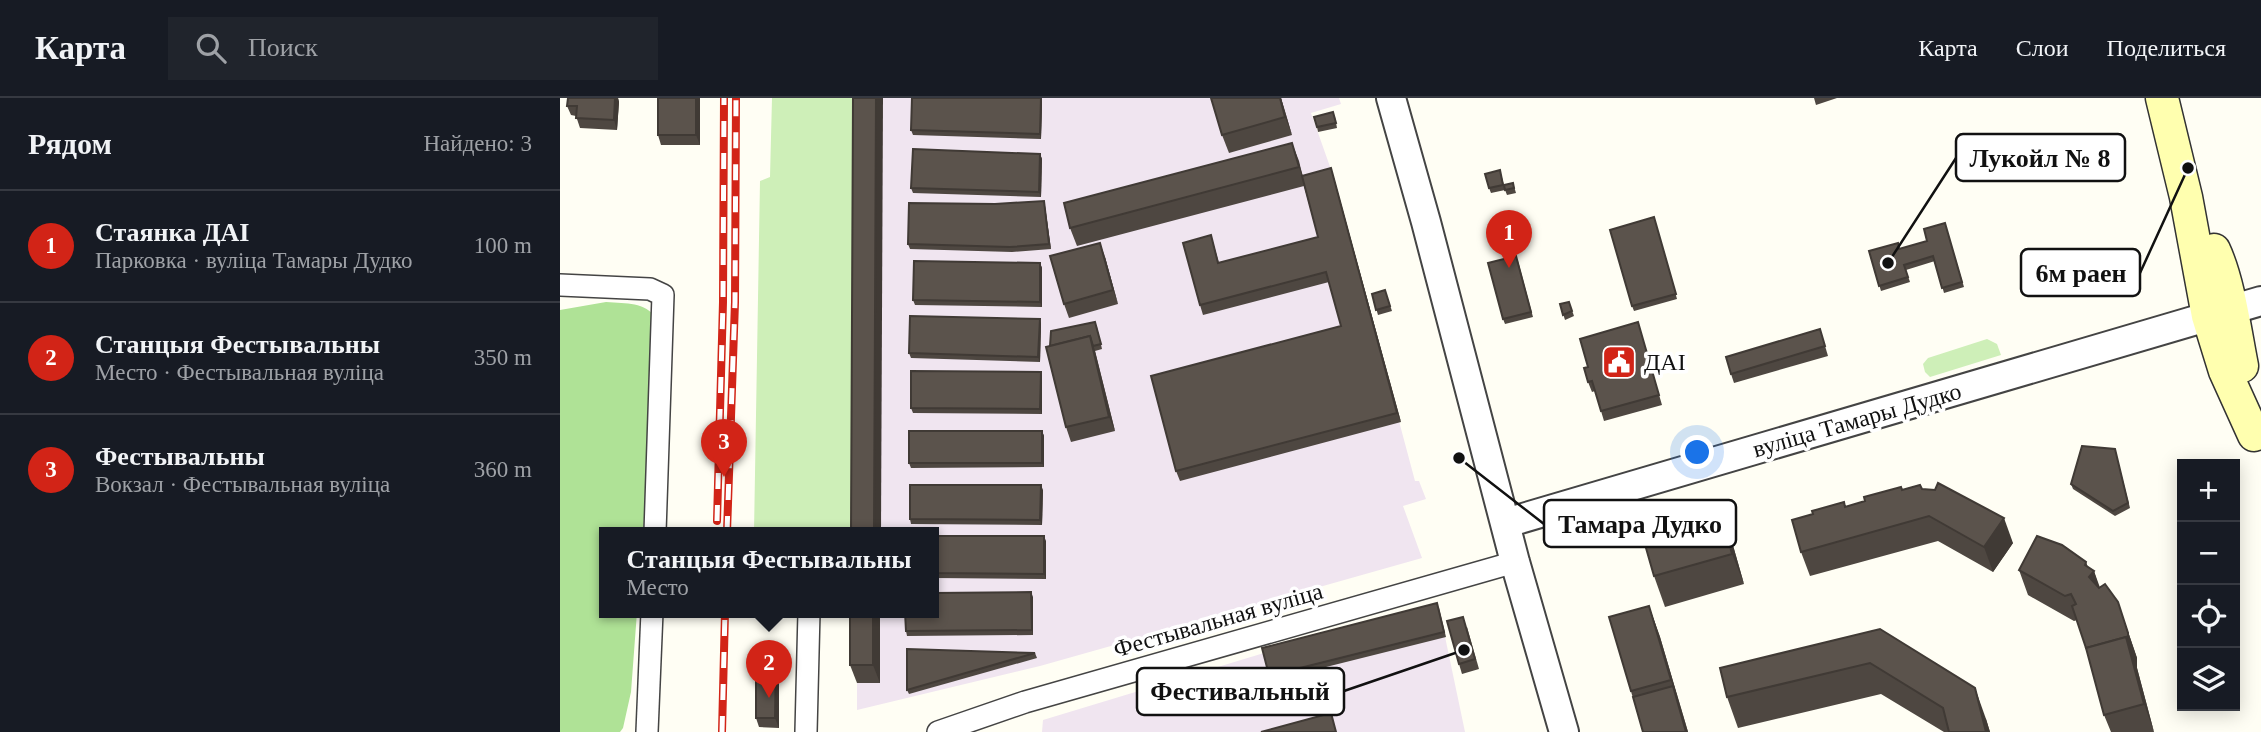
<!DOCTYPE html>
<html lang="ru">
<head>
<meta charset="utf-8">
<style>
  body { margin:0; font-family:Georgia,serif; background:#20242c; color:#f1f3f6 }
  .controls { position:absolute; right:21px; bottom:21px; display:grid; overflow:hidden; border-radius:0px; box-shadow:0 4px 18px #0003 }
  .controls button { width:63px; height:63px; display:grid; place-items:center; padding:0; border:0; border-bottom:2px solid #363941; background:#171b24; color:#f1f3f6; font:35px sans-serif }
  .you { position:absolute; left:1138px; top:355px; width:24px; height:24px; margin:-18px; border:5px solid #fff; border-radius:50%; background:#1a73e8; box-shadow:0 0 0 10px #1a73e833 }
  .badge { display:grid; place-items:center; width:46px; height:46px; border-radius:50%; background:#d22417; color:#fff; font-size:23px; font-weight:700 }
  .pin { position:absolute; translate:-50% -58px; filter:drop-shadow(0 2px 4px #0008) }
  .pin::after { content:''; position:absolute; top:37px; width:24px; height:21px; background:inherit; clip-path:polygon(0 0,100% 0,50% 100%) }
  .popup { position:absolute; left:39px; top:429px; width:340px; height:91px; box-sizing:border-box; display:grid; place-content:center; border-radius:0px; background:#171b24; filter:drop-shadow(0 2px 5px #0005); font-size:23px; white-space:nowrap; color:#9ea1a6 }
  .popup b { font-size:26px; color:#f1f3f6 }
  .popup::after { content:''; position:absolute; left:50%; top:100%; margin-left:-14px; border:14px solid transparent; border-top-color:#171b24 }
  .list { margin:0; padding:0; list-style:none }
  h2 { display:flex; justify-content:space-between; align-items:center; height:91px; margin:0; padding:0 28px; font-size:30px }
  h2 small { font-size:23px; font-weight:400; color:#9ea1a6 }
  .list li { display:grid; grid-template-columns:46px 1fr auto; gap:21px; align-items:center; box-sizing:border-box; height:112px; padding:0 28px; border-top:2px solid #363941 }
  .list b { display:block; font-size:26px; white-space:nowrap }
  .list p { margin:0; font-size:23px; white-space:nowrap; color:#9ea1a6 }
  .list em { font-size:23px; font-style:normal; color:#9ea1a6 }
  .icon { flex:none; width:38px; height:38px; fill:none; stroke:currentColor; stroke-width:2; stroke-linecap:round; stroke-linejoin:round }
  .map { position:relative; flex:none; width:1701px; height:634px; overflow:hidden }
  header { display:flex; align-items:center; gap:42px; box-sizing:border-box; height:98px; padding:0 35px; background:#171b24; border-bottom:2px solid #363941 }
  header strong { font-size:33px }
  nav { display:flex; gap:38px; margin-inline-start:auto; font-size:24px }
  .search { width:490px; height:63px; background:#20242c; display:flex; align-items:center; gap:18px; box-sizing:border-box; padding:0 24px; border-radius:0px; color:#9ea1a6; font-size:26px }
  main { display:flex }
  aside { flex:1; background:#171b24 }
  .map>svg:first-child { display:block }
  .industrial { fill:#f0e5f0 }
  .green { fill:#ceefb8 }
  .forest { fill:#afe296 }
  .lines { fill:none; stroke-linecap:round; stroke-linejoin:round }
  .minor-casing { stroke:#444; stroke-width:24 }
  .tertiary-casing { stroke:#444; stroke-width:32 }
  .secondary-casing { stroke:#333; stroke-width:35 }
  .minor { stroke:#fff; stroke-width:21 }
  .tertiary { stroke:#fff; stroke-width:28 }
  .secondary { stroke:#ffffaf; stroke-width:32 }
  .rail-casing { stroke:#d22417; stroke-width:8 }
  .rail { stroke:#fff; stroke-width:5; stroke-dasharray:16; stroke-linecap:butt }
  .wall { fill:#4e4741 }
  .shaded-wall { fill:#403a35 }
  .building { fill:#5b534c; stroke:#403a35; stroke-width:2 }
  .labels { text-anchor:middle; stroke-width:7; stroke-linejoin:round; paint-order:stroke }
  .poi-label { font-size:24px; fill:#111; stroke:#fff; text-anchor:start }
  .street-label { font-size:24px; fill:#111; stroke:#fff }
  .leader { fill:none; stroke:#111; stroke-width:2.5 }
  .callout-dot { fill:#111; stroke:#fff; stroke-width:2.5 }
  .callout { fill:#fff; stroke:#111; stroke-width:2.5 }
  .callout-label { font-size:26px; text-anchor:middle; font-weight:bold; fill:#111 }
</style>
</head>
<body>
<header>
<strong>Карта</strong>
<div class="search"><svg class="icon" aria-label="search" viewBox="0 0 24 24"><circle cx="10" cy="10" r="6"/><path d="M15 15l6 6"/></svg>Поиск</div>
<nav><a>Карта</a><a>Слои</a><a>Поделиться</a></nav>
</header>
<main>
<aside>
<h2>Рядом<small>Найдено: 3</small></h2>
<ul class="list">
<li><span class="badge">1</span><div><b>Стаянка ДАІ</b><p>Парковка · вуліца Тамары Дудко</p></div><em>100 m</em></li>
<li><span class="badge">2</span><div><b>Станцыя Фестывальны</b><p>Место · Фестывальная вуліца</p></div><em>350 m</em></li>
<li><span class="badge">3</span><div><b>Фестывальны</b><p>Вокзал · Фестывальная вуліца</p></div><em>360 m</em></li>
</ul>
</aside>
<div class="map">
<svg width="1701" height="634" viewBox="0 0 1701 634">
  <rect width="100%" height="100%" fill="#fffef4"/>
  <g class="industrial">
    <path d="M300,0H779L781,6L751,15L774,80L855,383H859L866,401L843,408L862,460L480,568L297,612V514H374V434H297Z"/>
    <path d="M879,510L905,634H482L483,622L704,555Z"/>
  </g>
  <g class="green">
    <path d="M212,0H299L297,434H194L200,83L210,79Z"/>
    <path d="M1427,241L1437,246L1441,257L1370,279L1365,274L1363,266L1368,260Z"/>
  </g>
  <path class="forest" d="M46,204C68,206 83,203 98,221L83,434H44V514H77L71,594L63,630L60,634H0V212Z"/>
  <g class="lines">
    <g class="minor-casing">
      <g id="minor">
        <path d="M0,187L90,191L103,197L95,434"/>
        <path d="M87,634L92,514"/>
        <path d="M246,634L249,514"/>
        <path d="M378,634L465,604L955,464"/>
      </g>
    </g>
    <g class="tertiary-casing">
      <g id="tertiary">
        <path d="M831,0L866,124L955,464L1004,634"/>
        <path d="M946,425L1701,203"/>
      </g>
    </g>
    <g class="secondary-casing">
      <g id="secondary">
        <path d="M1602,0L1626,99L1648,218L1665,273L1694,337"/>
        <path d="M1654,152C1669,184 1675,233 1682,268"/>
      </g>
    </g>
    <use href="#minor" class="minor"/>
    <use href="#tertiary" class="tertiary"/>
    <use href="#secondary" class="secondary"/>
    <g class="rail-casing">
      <g id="rail">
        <path d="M157,423L163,204L164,0"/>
        <path d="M167,434L175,204L176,0"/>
        <path d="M162,634L165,514"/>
      </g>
    </g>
    <use href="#rail" class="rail"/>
  </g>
  <g class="wall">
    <path d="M8,0H58L59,4L57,32L20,30L16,18L11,17L7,8Z"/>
    <path d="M140,0V47H101L98,37Z"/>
    <path d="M481,0L482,4L481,41L353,37L351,32Z"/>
    <path d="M721,0L732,37L669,55L662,37Z"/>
    <path d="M1254,0H1277L1256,7Z"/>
    <path d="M775,19L777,30L758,34L757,29Z"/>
    <path d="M732,45L743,78L774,80L841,324L620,383L616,373L781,228L769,184L643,217L640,207L651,137L659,165L758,139L744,88L517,148L510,130Z"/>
    <path d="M480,56L482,61L481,99L353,95L351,90Z"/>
    <path d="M940,72L944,87L953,85L956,95L947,97L945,92L931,95L929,90Z"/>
    <path d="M484,103L485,108L491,151L452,154L350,151L348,146L435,106Z"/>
    <path d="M1094,119L1117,201L1074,213L1072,208Z"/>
    <path d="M1385,125L1404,189L1384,195L1375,163L1346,172L1350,184L1321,193L1309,153L1340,151L1367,143Z"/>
    <path d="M545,159L558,206L509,220L504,206Z"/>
    <path d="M958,163L973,219L945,226L943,221Z"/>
    <path d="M480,165L482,170V209L355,207L353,202Z"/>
    <path d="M825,192L832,213L818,217L812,196Z"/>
    <path d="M1009,204L1014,218L1005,222L1000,206Z"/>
    <path d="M480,221L481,226L480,264L351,260L349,255Z"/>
    <path d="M537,229L542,251L535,253L555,333L511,344L506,329L490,248Z"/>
    <path d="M1081,234L1102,307L1044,323L1035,293L1032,294L1028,284V269Z"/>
    <path d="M1263,241L1268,258L1174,285L1171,276Z"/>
    <path d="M481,274L482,279V316L353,315L351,310Z"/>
    <path d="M482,333L484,338V369L351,370L349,365Z"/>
    <path d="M1555,351L1570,410L1555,418L1513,391L1511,386Z"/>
    <path d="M1362,391L1453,445L1433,474L1378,443L1250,478L1241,454L1285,409L1343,392Z"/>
    <path d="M483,392L482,427L351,426L350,421Z"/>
    <path d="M374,438L486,443V481L374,480Z"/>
    <path d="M1172,444L1184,486L1105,509L1094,478Z"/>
    <path d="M1528,469L1534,473L1539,490L1558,504L1577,560V570L1594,634H1551L1544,617L1526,550L1517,522L1514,523L1468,497L1459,472Z"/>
    <path d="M473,499V537L347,538L346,533Z"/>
    <path d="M1089,508L1100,539L1128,634H1083L1049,519Z"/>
    <path d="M879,510L886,539L742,575L744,582L713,590L702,550Z"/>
    <path d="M290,514H320V585H297L290,567Z"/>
    <path d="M907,529L919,571L902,576L899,566Z"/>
    <path d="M1320,531L1426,621L1430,634H1384L1321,596L1178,630L1167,599Z"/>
    <path d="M475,555L477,560L349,596L347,592Z"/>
    <path d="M216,562L219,572V630L199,629L196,620Z"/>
  </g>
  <g class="shaded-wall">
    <path d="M55,0H58L59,4L57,32L54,22Z"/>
    <path d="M136,0H140V47L136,37Z"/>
    <path d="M316,0H323L321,434H314Z"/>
    <path d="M481,0L482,4L481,41L480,36Z"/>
    <path d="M720,0H721L732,37L725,19Z"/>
    <path d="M732,45L739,63L745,88L739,69Z"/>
    <path d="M480,56L482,61L481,99L479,94Z"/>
    <path d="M771,70L774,80L841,324L837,315Z"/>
    <path d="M484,103L485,108L491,151L489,146Z"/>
    <path d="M540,145L545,159L558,206L553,192Z"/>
    <path d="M480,165L482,170V209L480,204Z"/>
    <path d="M480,221L481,226L480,264L478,259Z"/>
    <path d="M530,238L535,253L555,333L549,319Z"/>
    <path d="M481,274L482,279V316L480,311Z"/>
    <path d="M482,333L484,338V369L482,365Z"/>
    <path d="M481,387L483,392L482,427L480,422Z"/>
    <path d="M1161,414L1172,444L1184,486L1172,456Z"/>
    <path d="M1444,420L1453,445L1433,474L1424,449Z"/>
    <path d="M484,438L486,443V481L484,476Z"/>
    <path d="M1526,464L1531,477L1534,473L1543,498L1534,492L1525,467Z"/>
    <path d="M471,494L473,499V537L472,532Z"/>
    <path d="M1558,504L1577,560V570L1594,634L1584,606L1566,539Z"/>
    <path d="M1089,508L1100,539L1128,634H1126Z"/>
    <path d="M313,514H320V585L313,567Z"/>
    <path d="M216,562L219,572V630L215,620Z"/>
    <path d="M1415,590L1426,621L1430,634H1426Z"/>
  </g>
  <g class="building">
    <path d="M8,0H55L54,22L16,20L17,8H7Z"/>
    <rect x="98" y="0" width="38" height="37"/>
    <path d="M293,0H316L314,434H291Z"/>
    <path d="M352,0H481L480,36L351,32Z"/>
    <path d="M651,0H720L725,19L662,37Z"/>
    <path d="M773,14L776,25L757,29L754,19Z"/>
    <path d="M732,45L739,69L510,130L504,105Z"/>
    <path d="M353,51L480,56L479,94L351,90Z"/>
    <path d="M771,70L837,315L616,373L591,278L781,228L766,174L640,207L623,145L651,137L658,165L758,139L742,78Z"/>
    <path d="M940,72L943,87L929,90L925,76Z"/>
    <path d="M953,85L954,90L945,92L944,87Z"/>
    <path d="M484,103L489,146L450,149L348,146L349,105L435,106Z"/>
    <path d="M1094,119L1116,196L1072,208L1050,132Z"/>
    <path d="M1385,125L1402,184L1382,190L1373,158L1344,167L1348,179L1319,188L1309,153L1338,145L1339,151L1367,143L1364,131Z"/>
    <path d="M540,145L553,192L504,206L490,158Z"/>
    <path d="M956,158L971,214L943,221L928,165Z"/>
    <path d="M354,163L480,165V204L353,202Z"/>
    <path d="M825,192L830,208L816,212L812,196Z"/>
    <path d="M1009,204L1012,213L1003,217L1000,206Z"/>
    <path d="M350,218L480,221L478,259L349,255Z"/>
    <path d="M535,224L541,246L533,248L530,238L490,248L491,233Z"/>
    <path d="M1078,224L1099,297L1041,313L1032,283L1028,284L1024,270L1028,269L1020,241Z"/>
    <path d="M1260,231L1265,248L1171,276L1166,259Z"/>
    <path d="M530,238L549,319L506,329L486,249Z"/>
    <path d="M351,273L481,274L480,311L351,310Z"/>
    <rect x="349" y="333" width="133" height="32"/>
    <path d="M1522,348L1555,351L1568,405L1553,413L1511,386Z"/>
    <path d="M1378,385L1444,420L1424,449L1369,418L1241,454L1232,422L1253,416L1252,413L1284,404L1285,409L1305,403L1304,399L1341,389L1342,392L1360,387L1362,391L1375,392Z"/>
    <path d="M350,387H481L480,422L350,421Z"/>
    <path d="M1161,414L1172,456L1094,478L1082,436Z"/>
    <path d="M374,438H484V476L374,475Z"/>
    <path d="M1477,438L1502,447L1526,464L1525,467L1534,473L1529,479L1539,490L1545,486L1558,504L1568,535V546L1566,539L1526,550L1512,508L1516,506L1511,496L1505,498L1459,472Z"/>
    <path d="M471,494L472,532L346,533L345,514H374V495Z"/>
    <path d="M877,505L884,534L740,570L742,577L711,585L702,550Z"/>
    <path d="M1089,508L1111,582L1071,593L1049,519Z"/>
    <rect x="290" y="514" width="23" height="53"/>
    <path d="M903,519L915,561L899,566L887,523Z"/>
    <path d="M1320,531L1415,590L1426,634H1389L1383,610L1310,565L1167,599L1160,570Z"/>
    <path d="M1566,539L1584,606L1544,617L1526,550Z"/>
    <path d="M347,551L475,555L347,592Z"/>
    <path d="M196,562H216L215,620H196Z"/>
    <path d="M1113,588L1126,634H1083L1073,599Z"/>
    <path d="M771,615L776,634H701Z"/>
  </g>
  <defs>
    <g id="civic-square" transform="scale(1.75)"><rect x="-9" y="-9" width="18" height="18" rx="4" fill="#d22417" stroke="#fff"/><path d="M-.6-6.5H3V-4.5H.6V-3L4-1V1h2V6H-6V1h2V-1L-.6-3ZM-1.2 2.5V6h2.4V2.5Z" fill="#fff"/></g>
  </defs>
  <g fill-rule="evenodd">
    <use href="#civic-square" x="1059" y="264"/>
  </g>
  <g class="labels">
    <g class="poi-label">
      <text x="1084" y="272">ДАІ</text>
    </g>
    <g class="street-label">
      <text transform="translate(1297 322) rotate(-16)" y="8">вуліца Тамары Дудко</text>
      <text transform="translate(658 522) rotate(-16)" y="8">Фестывальная вуліца</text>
    </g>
  </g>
  <path class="leader" d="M1328 165L1396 60M1628 70L1580 175M899 360L984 426M904 552L784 593"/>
  <g class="callout-dot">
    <circle cx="1328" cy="165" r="7"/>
    <circle cx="1628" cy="70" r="7"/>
    <circle cx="899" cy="360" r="7"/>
    <circle cx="904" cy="552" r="7"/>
  </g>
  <g class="callout">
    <rect x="1396" y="36" width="169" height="47" rx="7"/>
    <rect x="1461" y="151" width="119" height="47" rx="7"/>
    <rect x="984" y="402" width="192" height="47" rx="7"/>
    <rect x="577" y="570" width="207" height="47" rx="7"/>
  </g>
  <g class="callout-label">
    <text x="1480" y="69">Лукойл № 8</text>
    <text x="1521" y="184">6м раен</text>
    <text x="1080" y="435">Тамара Дудко</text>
    <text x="680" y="602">Фестивальный</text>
  </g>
</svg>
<div class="controls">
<button>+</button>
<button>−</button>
<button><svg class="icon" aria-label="locate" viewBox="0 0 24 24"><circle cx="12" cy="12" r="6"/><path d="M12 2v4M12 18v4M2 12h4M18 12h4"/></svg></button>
<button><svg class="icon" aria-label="layers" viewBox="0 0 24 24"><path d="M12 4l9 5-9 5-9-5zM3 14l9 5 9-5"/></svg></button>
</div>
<div class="you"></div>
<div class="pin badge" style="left:949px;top:170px">1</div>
<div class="pin badge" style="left:209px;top:600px">2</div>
<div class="popup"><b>Станцыя Фестывальны</b>Место</div>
<div class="pin badge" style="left:164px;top:379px">3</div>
</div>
</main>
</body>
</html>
